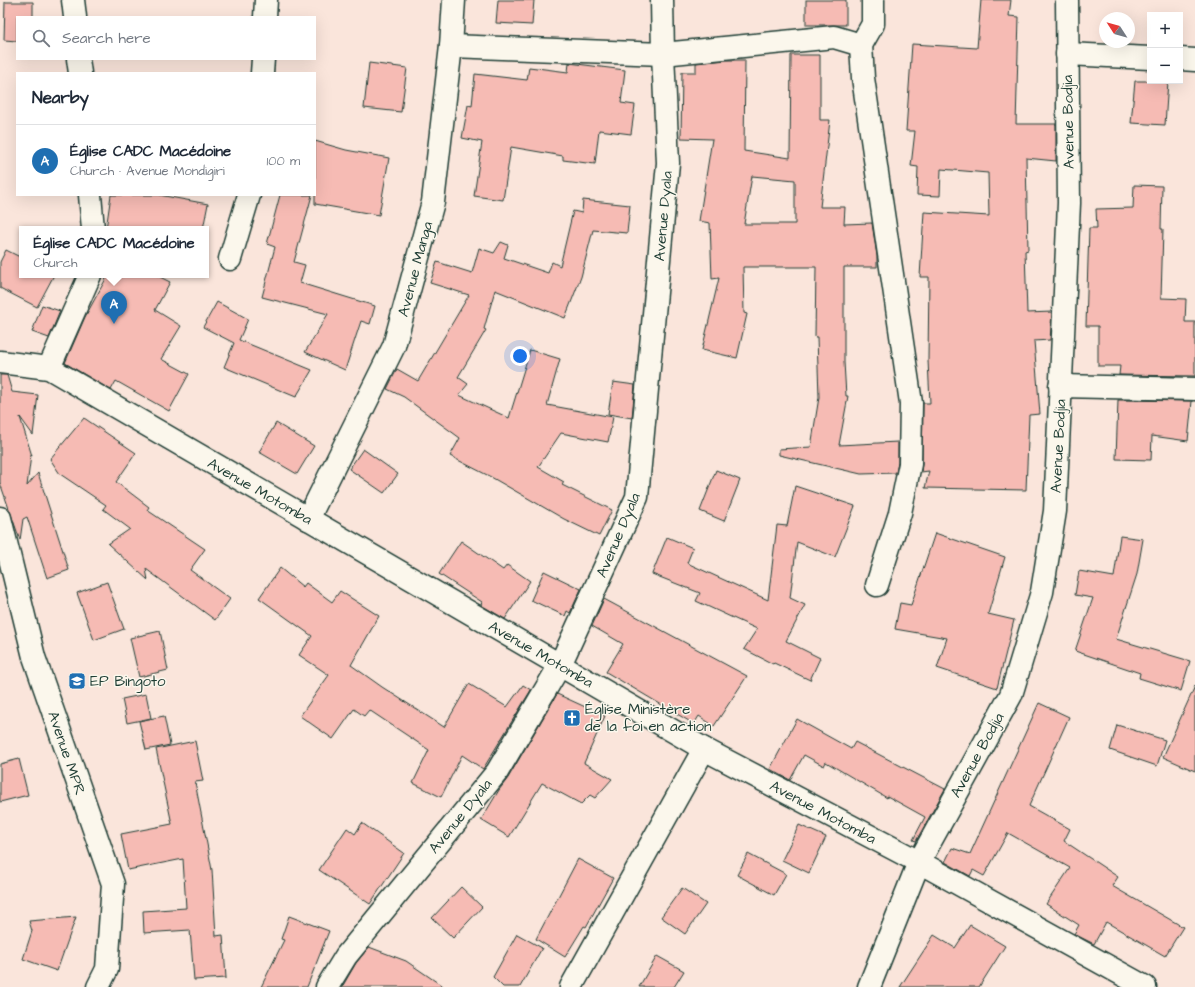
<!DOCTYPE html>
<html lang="en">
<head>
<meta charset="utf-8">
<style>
  body { margin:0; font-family:"Architects Daughter",sans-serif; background:#f6f6f7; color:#1f2937 }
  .controls { position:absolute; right:12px; top:12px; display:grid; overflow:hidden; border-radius:0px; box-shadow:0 4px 16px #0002 }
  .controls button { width:36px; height:36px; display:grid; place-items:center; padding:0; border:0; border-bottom:1px solid #e0e1e3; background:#fff; color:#1f2937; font:20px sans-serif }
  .compass { position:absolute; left:1099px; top:12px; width:36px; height:36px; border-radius:50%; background:#fff; box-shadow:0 4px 16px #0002; rotate:306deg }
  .you { position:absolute; left:520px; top:356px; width:14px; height:14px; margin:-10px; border:3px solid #fff; border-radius:50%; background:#1a73e8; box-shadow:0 0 0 6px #1a73e833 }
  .badge { display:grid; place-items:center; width:26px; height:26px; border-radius:50%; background:#1f6fb2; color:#fff; font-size:13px; font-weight:700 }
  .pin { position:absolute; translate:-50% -33px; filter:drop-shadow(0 1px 2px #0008) }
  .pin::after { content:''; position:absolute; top:21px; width:14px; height:12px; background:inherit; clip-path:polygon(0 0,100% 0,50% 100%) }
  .popup { position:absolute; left:19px; top:226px; width:190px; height:52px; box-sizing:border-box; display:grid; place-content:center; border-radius:0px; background:#fff; filter:drop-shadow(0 1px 3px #0005); font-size:13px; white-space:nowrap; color:#747a83 }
  .popup b { font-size:15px; color:#1f2937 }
  .popup::after { content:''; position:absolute; left:50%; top:100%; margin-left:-8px; border:8px solid transparent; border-top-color:#fff }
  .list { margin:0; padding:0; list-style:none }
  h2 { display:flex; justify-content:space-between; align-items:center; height:52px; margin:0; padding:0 16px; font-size:17px }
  h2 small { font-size:13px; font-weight:400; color:#747a83 }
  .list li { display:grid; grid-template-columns:26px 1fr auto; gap:12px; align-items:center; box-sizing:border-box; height:72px; padding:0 16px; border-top:1px solid #e0e1e3 }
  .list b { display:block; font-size:15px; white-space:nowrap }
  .list p { margin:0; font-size:13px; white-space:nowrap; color:#747a83 }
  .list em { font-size:13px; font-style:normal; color:#747a83 }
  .icon { flex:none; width:22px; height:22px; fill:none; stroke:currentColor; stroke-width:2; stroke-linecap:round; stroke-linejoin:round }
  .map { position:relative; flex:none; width:1195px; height:987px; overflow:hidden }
  .search { position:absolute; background:#fff; box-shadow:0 4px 16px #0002; left:16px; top:16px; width:300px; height:44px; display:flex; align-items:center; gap:10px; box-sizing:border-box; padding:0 14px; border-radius:0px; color:#747a83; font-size:15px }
  .panel { position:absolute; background:#fff; box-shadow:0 4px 16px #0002; left:16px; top:72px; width:300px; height:124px; border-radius:0px }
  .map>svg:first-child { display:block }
  .building { fill:#f6bbb4; stroke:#1f3d34; fill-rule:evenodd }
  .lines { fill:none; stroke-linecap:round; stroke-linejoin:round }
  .minor-casing { stroke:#1f3d34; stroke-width:25 }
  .minor { stroke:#fbf7ec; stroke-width:22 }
  .labels { text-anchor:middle; stroke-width:3; stroke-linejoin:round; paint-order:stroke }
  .street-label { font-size:15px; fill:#1f3d34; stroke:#fbf7ec }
  .poi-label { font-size:15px; fill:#1f3d34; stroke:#fbf7ec; text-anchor:start }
</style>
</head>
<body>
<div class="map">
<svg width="1195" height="987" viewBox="0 0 1195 987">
  <rect width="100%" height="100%" fill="#fae5db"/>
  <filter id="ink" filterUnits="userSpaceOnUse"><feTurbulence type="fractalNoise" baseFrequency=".025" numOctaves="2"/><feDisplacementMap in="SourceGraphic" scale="8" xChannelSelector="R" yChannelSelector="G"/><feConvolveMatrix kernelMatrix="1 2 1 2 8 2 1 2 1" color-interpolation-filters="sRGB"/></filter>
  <g filter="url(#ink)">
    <g class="building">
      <path d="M498,0H534L532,25L496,23Z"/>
      <rect x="806" y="0" width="40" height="25"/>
      <path d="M981,0H1011L1009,16L1019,17L1016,124H1056V161L1026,158L1028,250L1025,251L1027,313L1052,312L1050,340L1034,341L1040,414L1029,415L1026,490L925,488L929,471L921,472L922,464L923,403H930L928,360L929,277H920L924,212L989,216L988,173L941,169L940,196L917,195L918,167L911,166L915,131H906L912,44L977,48Z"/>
      <path d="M5,2H33V17H17V41L4,40Z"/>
      <path d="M791,55H820V120H830L820,207H845L844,224L872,223L877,256V267H844V362L846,396H848L839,445L898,442V463L896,473L861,474L779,455V449L811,447L819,397L817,337H815L816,267H743L744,313L747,314L737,358L702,350L719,278L712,279L710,223L699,221L712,139L681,138L682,72H696V63L727,60H745L744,151L790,158ZM752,176L795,180V224H744Z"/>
      <path d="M369,63L407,68L401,112L364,108Z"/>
      <path d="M569,63L625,70L621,103L635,105L631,134L599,130L595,164L563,160V156L511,147L503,200L474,196L482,142L462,138L468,105L472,106L475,74L527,80L529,67L568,72Z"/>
      <path d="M1135,81H1168L1165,125L1131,123Z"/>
      <path d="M315,141L346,150L389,158L379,215L315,204Z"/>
      <path d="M1134,185L1162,186L1161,229H1163L1161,298L1186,299L1185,322H1195V376L1119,375L1120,366H1098V326H1086L1089,228H1097L1096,209L1133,208Z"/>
      <path d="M111,195H159L208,204L203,229H106Z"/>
      <path d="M280,195H312L294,262L305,265L300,283L375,306L370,324L361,321L345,370L305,352L328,314L262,297L275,247L267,244Z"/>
      <path d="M583,200L630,205L627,233L593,230L581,277L565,318L495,290L484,329L486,330L458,377L468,384L459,395L509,418L530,350L560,359L547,405L613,417L608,442L561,433L538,467L564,482L562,485L612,510L599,536L564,519L491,477L450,456L460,438L404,397L387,389L397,369L418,381L469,295L430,283L437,262L472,273L479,248L494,253L501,242L508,245L504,258L548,273L552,262L560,266L573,211L582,213Z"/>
      <path d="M6,250L22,258V275H54L37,307L0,288V262Z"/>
      <path d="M108,275H156L170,282L155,310L181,326L161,359L189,374L169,411L116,381L111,390L65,363L85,317Z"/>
      <path d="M217,302L248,319L239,340L312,370L296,397L224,367L234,343L203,327Z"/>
      <path d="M42,305L60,311L49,338L32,332Z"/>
      <path d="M0,375H7L12,392L38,395L33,435L20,417L32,456L31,455L27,486L38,473L69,570L47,578L27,517L23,519L20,540L0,483Z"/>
      <path d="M613,382L635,385L632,418L608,414Z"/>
      <path d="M1118,400L1192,401L1188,441L1152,436L1151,460L1116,459Z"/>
      <path d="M84,418L136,453L116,482L149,507L147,510L205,549L190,570L230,599L215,620L146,569L148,580L108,544L130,529L103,509L106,505L60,474L50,459Z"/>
      <path d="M276,423L314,446L297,474L259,452Z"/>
      <path d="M363,449L398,474L384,493L349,469Z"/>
      <path d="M716,470L740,480L724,521L700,511Z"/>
      <path d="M795,486L855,506L835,557L797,542L790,598L805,605L786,641L820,658L810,680L774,663L773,664L744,649L757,629L696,601L700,593L652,574L667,537L693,548L687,563L768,600L777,525L787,526Z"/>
      <path d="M935,533L1005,557L988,614L1014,620L997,688L937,668L947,638L895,629L900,603L911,605Z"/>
      <path d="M1120,536L1143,539L1137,574L1116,639L1190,661L1181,691L1139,678L1140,673L1075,651L1093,598L1075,595L1079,571L1114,577Z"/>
      <path d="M461,541L503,570L507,565L530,581L505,619L481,605L482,602L439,574Z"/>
      <path d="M280,568L303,587L306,583L332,602L340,591L379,616L351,665L382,687L444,727L469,684L507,707L523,685L531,690L483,769L462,755L441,797L413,783L429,750L369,710L364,716L354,709L333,739L300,716L329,675L299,655L312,636L259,598Z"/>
      <path d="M544,571L581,589L570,613L567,611L565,616L531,600Z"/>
      <path d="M107,582L124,629L94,640L77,593Z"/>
      <path d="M604,599L747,676L714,726L699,716L694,724L606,672L623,644L592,626Z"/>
      <path d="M160,631L168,670L139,677L130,638Z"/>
      <path d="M1195,686V771L1163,757Z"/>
      <path d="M146,694L151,718L127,723L122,699Z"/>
      <path d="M557,694L605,716L584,763L612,779L595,798L590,795L581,804L542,783L509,837L481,820L499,790L508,778Z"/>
      <path d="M1039,703L1069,717L1029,806L1070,829L1064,841L1118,877L1112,886L1183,927L1165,956L1106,922L1094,944L1074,934L1079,925L1046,904L1070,868L1008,833L984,876L973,870L970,876L945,862L952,848L970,854Z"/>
      <path d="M164,716L170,745L146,750L139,721Z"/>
      <path d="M797,719L851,749L855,742L945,789L916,841L913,840L925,817L887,796V798L826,762L824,766L804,755L790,780L770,769Z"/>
      <path d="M1117,725L1165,740L1157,766L1110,750Z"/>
      <path d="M195,741L203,781L195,782L212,870L216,936L223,935L226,978L194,980L190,930L144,933L143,911L186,908L183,859L128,870L121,834L172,824L156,749Z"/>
      <path d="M19,759L28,795L0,802V764Z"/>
      <path d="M362,823L404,853L370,904L319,870L347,828L355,834Z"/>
      <path d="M799,825L826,837L809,873L782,860Z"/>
      <path d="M748,854L786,874L774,895L737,875Z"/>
      <path d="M578,859L613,878L586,927L584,926L565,957L536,939Z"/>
      <path d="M461,887L482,907L453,938L432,918Z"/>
      <path d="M682,888L706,904L685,934L661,917Z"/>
      <path d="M289,916L329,931L307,987H261L284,940L281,939Z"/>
      <path d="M76,917L57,971L23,959L32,931L29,921Z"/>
      <path d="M970,925L1005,946L979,987H900L934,935L955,948Z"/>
      <path d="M517,934L542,948L520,987H503L493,977Z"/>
      <path d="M369,947L406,961L444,987H342L356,963Z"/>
      <path d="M657,956L684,971L674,987H639Z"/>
    </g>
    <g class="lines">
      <g class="minor-casing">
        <g id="minor">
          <path d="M73,0L75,17"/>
          <path d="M265,17L266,0"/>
          <path d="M861,45L863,78L911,403L910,464L900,513L877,585"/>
          <path d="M861,45L873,24V0"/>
          <path d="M451,46L663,54L834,37L861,45"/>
          <path d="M1067,54L1150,58"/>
          <path d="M78,59L80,73"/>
          <path d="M1180,59L1195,60"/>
          <path d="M262,73L263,59"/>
          <path d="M90,195L93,229"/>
          <path d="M230,259L249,195"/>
          <path d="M0,362L49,368L704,749L919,862L1145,987"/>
          <path d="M49,368L90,275"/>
          <path d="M1060,386L1195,389"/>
          <path d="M0,518L34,657L113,884L107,969L98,987"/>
          <path d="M308,519L394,346L433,202L451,46L454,0"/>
          <path d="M327,987L346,956L497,772L560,665L637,497L668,163L663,54L662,0"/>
          <path d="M571,987L704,749"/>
          <path d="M869,987L919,862L1011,695L1042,592L1055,511L1069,203L1067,0"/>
        </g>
      </g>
      <use href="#minor" class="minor"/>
    </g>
  </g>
  <defs>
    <g id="school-square" transform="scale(0.9)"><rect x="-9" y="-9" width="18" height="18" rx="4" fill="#1f6fb2" stroke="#fbf7ec"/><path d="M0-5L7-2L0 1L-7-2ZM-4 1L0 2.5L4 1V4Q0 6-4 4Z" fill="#fff"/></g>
    <g id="church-square" transform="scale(0.9)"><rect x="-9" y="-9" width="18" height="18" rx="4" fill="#1f6fb2" stroke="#fbf7ec"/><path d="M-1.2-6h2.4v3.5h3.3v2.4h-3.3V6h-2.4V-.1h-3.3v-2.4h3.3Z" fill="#fff"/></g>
  </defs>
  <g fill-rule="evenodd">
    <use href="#school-square" x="77" y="681"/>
    <use href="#church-square" x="572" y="718"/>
  </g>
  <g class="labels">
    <g class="street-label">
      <text transform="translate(1068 122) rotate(-91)" y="5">Avenue Bodjia</text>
      <text transform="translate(663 216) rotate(-85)" y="5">Avenue Dyala</text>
      <text transform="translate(415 269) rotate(-75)" y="5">Avenue Manga</text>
      <text transform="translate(1058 446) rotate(-87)" y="5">Avenue Bodjia</text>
      <text transform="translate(260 491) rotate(30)" y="5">Avenue Motomba</text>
      <text transform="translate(618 535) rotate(-67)" y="5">Avenue Dyala</text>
      <text transform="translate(541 654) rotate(30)" y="5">Avenue Motomba</text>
      <text transform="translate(67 753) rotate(71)" y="5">Avenue MPR</text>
      <text transform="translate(977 755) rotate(-61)" y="5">Avenue Bodjia</text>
      <text transform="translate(823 812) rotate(28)" y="5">Avenue Motomba</text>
      <text transform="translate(460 816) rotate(-51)" y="5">Avenue Dyala</text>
    </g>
    <g class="poi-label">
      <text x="90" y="686">EP Bingoto</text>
      <text x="585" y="714">Église Ministère<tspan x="585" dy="17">de la foi en action</tspan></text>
    </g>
  </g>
</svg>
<div class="controls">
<button>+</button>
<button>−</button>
</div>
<svg class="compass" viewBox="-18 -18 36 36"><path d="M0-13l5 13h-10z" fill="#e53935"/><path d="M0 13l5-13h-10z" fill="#747a83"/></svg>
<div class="you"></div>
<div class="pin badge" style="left:114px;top:324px">A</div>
<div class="popup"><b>Église CADC Macédoine</b>Church</div>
<div class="search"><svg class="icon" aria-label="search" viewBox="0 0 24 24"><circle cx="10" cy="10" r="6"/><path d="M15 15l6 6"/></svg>Search here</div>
<section class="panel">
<h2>Nearby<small></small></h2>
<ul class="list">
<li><span class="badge">A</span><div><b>Église CADC Macédoine</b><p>Church · Avenue Mondigiri</p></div><em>100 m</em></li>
</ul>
</section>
</div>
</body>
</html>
